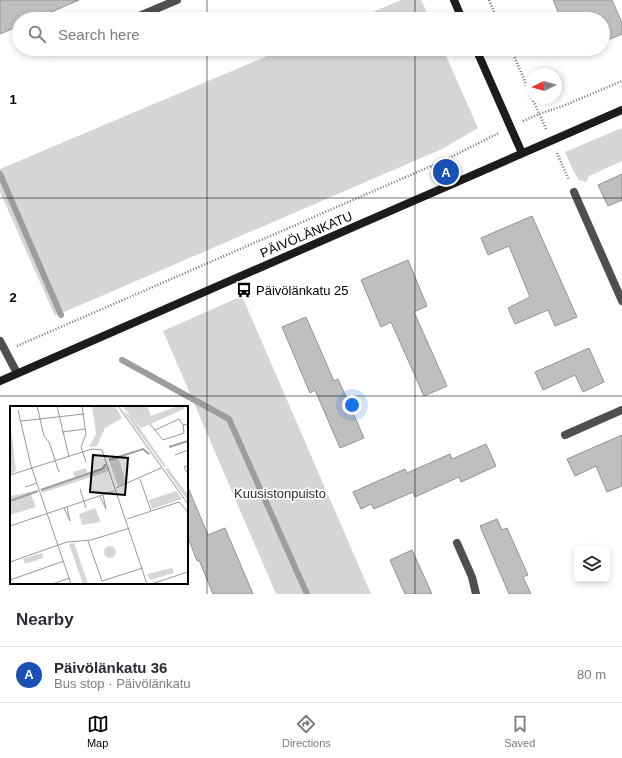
<!DOCTYPE html>
<html lang="en">
<head>
<meta charset="utf-8">
<style>
  body { margin:0; font-family:Arial,sans-serif; background:#f2f2f3; color:#2b2b33 }
  .controls { position:absolute; right:12px; bottom:12px; display:grid; overflow:hidden; border-radius:6px; box-shadow:0 2px 6px #0003 }
  .controls button { width:36px; height:36px; display:grid; place-items:center; padding:0; border:0; border-bottom:1px solid #e1e1e2; background:#fff; color:#2b2b33; font:20px sans-serif }
  .compass { position:absolute; left:526px; top:68px; width:36px; height:36px; border-radius:50%; background:#fff; box-shadow:0 2px 6px #0003; rotate:265deg }
  .you { position:absolute; left:352px; top:405px; width:14px; height:14px; margin:-10px; border:3px solid #fff; border-radius:50%; background:#1a73e8; box-shadow:0 0 0 6px #1a73e833 }
  .badge { display:grid; place-items:center; width:26px; height:26px; border-radius:50%; background:#000; color:#fff; font-size:13px; font-weight:700 }
  .pin { position:absolute; translate:-50% -50%; border:2px solid #fff; box-shadow:0 1px 4px #0006 }
  .list { margin:0; padding:0; list-style:none }
  h2 { display:flex; justify-content:space-between; align-items:center; height:52px; margin:0; padding:0 16px; font-size:17px }
  h2 small { font-size:13px; font-weight:400; color:#7c7c81 }
  .list li { display:grid; grid-template-columns:26px 1fr auto; gap:12px; align-items:center; box-sizing:border-box; height:56px; padding:0 16px; border-top:1px solid #e1e1e2 }
  .list b { display:block; font-size:15px; white-space:nowrap }
  .list p { margin:0; font-size:13px; white-space:nowrap; color:#7c7c81 }
  .list em { font-size:13px; font-style:normal; color:#7c7c81 }
  .icon { flex:none; width:22px; height:22px; fill:none; stroke:currentColor; stroke-width:2; stroke-linecap:round; stroke-linejoin:round }
  .map { position:relative; flex:none; width:622px; height:594px; overflow:hidden }
  .search { position:absolute; background:#fff; box-shadow:0 2px 6px #0003; left:12px; right:12px; top:12px; height:44px; display:flex; align-items:center; gap:10px; box-sizing:border-box; padding:0 14px; border-radius:22px; color:#7c7c81; font-size:15px }
  .sheet { height:108px; background:#fff }
  nav { display:flex; justify-content:space-around; align-items:center; box-sizing:border-box; height:56px; border-top:1px solid #e1e1e2; background:#fff; font-size:11px; color:#7c7c81 }
  nav a { display:grid; justify-items:center; gap:2px }
  nav .on { color:#000 }
  .map>svg:first-child { display:block }
  .green { fill:#d6d6d6 }
  .lines { fill:none; stroke-linecap:round; stroke-linejoin:round }
  .stream { stroke:#9d9d9d; stroke-width:6 }
  .building { fill:#bfbfbf; stroke:#939393 }
  .path { stroke:#717171; stroke-width:2.5; stroke-dasharray:1 2; stroke-linecap:butt }
  .lane { stroke:#4f4f4f; stroke-width:8 }
  .street { stroke:#4f4f4f; stroke-width:8 }
  .secondary { stroke:#1c1c1c; stroke-width:8 }
  .grid { fill:none; stroke:#000; stroke-width:1; stroke-opacity:0.55 }
  .labels { text-anchor:middle; stroke-width:3.5; stroke-linejoin:round; paint-order:stroke }
  .street-label { font-size:13px; fill:#000; stroke:#fff }
  .poi-label { font-size:13px; fill:#000; stroke:#fff; text-anchor:start }
  .park-label { font-size:13px; fill:#2d2d2d; stroke:#fff }
  .inset-river { fill:none; stroke:#9d9d9d; stroke-width:2 }
  .inset-road { fill:none; stroke:#999; stroke-width:1 }
  .view { fill:#000; fill-opacity:0.15; stroke:#000; stroke-width:2 }
  .inset-edge { fill:none; stroke:#000; stroke-width:2 }
  .grid-label { font-size:13px; text-anchor:middle; font-weight:bold; fill:#000; stroke:#fff; stroke-width:3.5; stroke-linejoin:round; paint-order:stroke }
</style>
</head>
<body>
<div class="map">
<svg width="622" height="594" viewBox="0 0 622 594">
  <rect width="100%" height="100%" fill="#fff"/>
  <g class="green">
    <path d="M401,0H421L430,19H356Z"/>
    <path d="M284,49H443L478,128L442,149L55,316L0,192V169Z"/>
    <path d="M622,128V161L589,176L586,182L579,180L573,170L565,152Z"/>
    <path d="M242,296L371,594H276L163,331Z"/>
  </g>
  <g class="lines">
    <g class="stream">
      <path d="M0,174L61,315"/>
      <path d="M122,360L229,419L307,594"/>
    </g>
  </g>
  <g class="building">
    <path d="M0,0H79L35,19H19V26L0,34Z"/>
    <path d="M553,0H612L622,23V34L603,42V19H561Z"/>
    <path d="M622,174V200L608,206L598,185Z"/>
    <path d="M532,216L577,317L555,326L548,310L515,324L508,308L530,297L509,246L488,255L481,238Z"/>
    <path d="M408,260L427,306L414,312L447,386L424,396L391,322L381,327L361,280Z"/>
    <path d="M306,317L334,381L338,379L364,438L340,448L315,390L310,393L282,327Z"/>
    <path d="M589,348L604,382L583,392L575,375L543,390L535,372Z"/>
    <path d="M622,435V486L607,492L596,466L575,476L567,459Z"/>
    <path d="M486,444L496,466L461,482L459,477L415,497L413,492L374,509L371,504L361,509L353,492L405,469L407,473L450,454L452,459Z"/>
    <path d="M187,485L208,535L225,528L253,594H213L199,560L197,561L187,535Z"/>
    <path d="M497,519L502,530L507,528L528,575L523,577L531,594H509L480,526Z"/>
    <path d="M412,550L432,594H405L390,560Z"/>
  </g>
  <g class="lines">
    <g class="path">
      <path d="M489,0L497,19"/>
      <path d="M511,49L532,98"/>
      <path d="M532,98L546,129"/>
      <path d="M523,121L539,114L563,106L622,81"/>
      <path d="M557,153L569,180"/>
      <path d="M431,166L436,176"/>
      <path d="M17,346L445,160L499,133"/>
    </g>
    <g class="lane">
      <path d="M132,19L177,0"/>
      <path d="M54,52L62,49"/>
      <path d="M0,341L17,373"/>
      <path d="M457,543L472,577L476,594"/>
    </g>
    <g class="street">
      <path d="M574,192L622,301"/>
      <path d="M565,435L622,410"/>
    </g>
    <g class="secondary">
      <path d="M454,0L462,19"/>
      <path d="M476,49L522,153"/>
      <path d="M0,381L622,110"/>
    </g>
  </g>
  <path class="grid" d="M207,0V19M415,0V19M207,49V594M415,49V594M0,198H622M0,396H622"/>
  <defs>
    <g id="bus-bare" transform="scale(1.2)"><path d="M-5-6H5V4H4V6H2V4H-2V6H-4V4H-5ZM-3.5-4V0h7V-4ZM-3.5 1.2v1.5H-2V1.2ZM2 1.2v1.5H3.5V1.2Z" fill="#000" stroke="#fff" stroke-width="2.5" paint-order="stroke"/></g>
  </defs>
  <g fill-rule="evenodd">
    <use href="#bus-bare" x="244" y="290"/>
  </g>
  <g class="labels">
    <g class="street-label">
      <text transform="translate(306 234) rotate(-23)" y="5">PÄIVÖLÄNKATU</text>
    </g>
    <g class="poi-label">
      <text x="256" y="295">Päivölänkatu 25</text>
    </g>
    <g class="park-label">
      <text x="280" y="498">Kuusistonpuisto</text>
    </g>
  </g>
  <g transform="translate(10 406)">
    <rect width="178" height="178" fill="#fff"/>
    <path d="M82,0H105L112,12L95,22L87,40L79,41L86,28ZM116,0H137L141,10L168,0H173L174,3L131,22L114,2ZM113,5L122,11L156,60L154,61ZM0,13L6,65L0,68ZM108,51L116,77L108,80L99,54ZM98,60L99,65L32,87L30,83L65,71L63,66L76,62L78,67ZM158,62L178,89V95L155,63ZM166,85L172,93L142,103L139,94ZM20,86L26,101L0,109V90ZM85,102L91,116L72,119L69,108ZM64,137L78,178H73L59,138ZM94 146a6 6 0 1 1 12 0a6 6 0 1 1-12 0ZM32,147L33,152L15,158L13,153ZM162,162L164,167L140,174L137,168Z" fill="#d6d6d6"/>
    <path class="inset-river" d="M159,41L178,35M99,54L133,43L139,48M31,84L92,63L96,58M0,95L28,85"/>
    <path class="inset-road" d="M27,0L34,30L39,36L49,66M47,0L59,51M72,0L76,28L71,41L76,56M108,0L178,98M8,4L21,60L61,178M11,15L74,8M140,18L153,34L174,27L173,19M145,24L169,13L173,19L178,18M52,26L76,23M165,49L178,44M178,60L174,61L178,68M0,69L82,43L92,44L137,178M130,73L141,105M15,81L27,77M106,82L151,62M70,83L76,102M90,90L96,103L93,89M54,102L60,115L57,101M117,113L169,96L178,106M0,120L104,85M78,135L92,175L133,162M0,156L57,136L81,134L120,122M0,174L54,155M42,178L60,172M141,178L178,166"/>
    <path class="view" d="M83,49L118,52L115,89L80,86Z"/>
    <rect width="178" height="178" class="inset-edge"/>
  </g>
  <g class="grid-label">
    <text x="13" y="104">1</text>
    <text x="13" y="302">2</text>
  </g>
</svg>
<div class="controls">
<button><svg class="icon" aria-label="layers" viewBox="0 0 24 24"><path d="M12 4l9 5-9 5-9-5zM3 14l9 5 9-5"/></svg></button>
</div>
<svg class="compass" viewBox="-18 -18 36 36"><path d="M0-13l5 13h-10z" fill="#e53935"/><path d="M0 13l5-13h-10z" fill="#7c7c81"/></svg>
<div class="you"></div>
<div class="pin badge" style="left:446px;top:172px;background:#1a4fb4">A</div>
<div class="search"><svg class="icon" aria-label="search" viewBox="0 0 24 24"><circle cx="10" cy="10" r="6"/><path d="M15 15l6 6"/></svg>Search here</div>
</div>
<section class="sheet">
<h2>Nearby<small></small></h2>
<ul class="list">
<li><span class="badge" style="background:#1a4fb4">A</span><div><b>Päivölänkatu 36</b><p>Bus stop · Päivölänkatu</p></div><em>80 m</em></li>
</ul>
</section>
<nav>
<a class="on"><svg class="icon" aria-label="map" viewBox="0 0 24 24"><path d="M3 6l6-2 6 2 6-2v14l-6 2-6-2-6 2zM9 4v14M15 6v14"/></svg>Map</a>
<a><svg class="icon" aria-label="directions" viewBox="0 0 24 24"><path d="M12 3l9 9-9 9-9-9zM9 14v-3h6M13 9l2 2-2 2"/></svg>Directions</a>
<a><svg class="icon" aria-label="saved" viewBox="0 0 24 24"><path d="M7 4h10v16l-5-4-5 4z"/></svg>Saved</a>
</nav>
</body>
</html>
